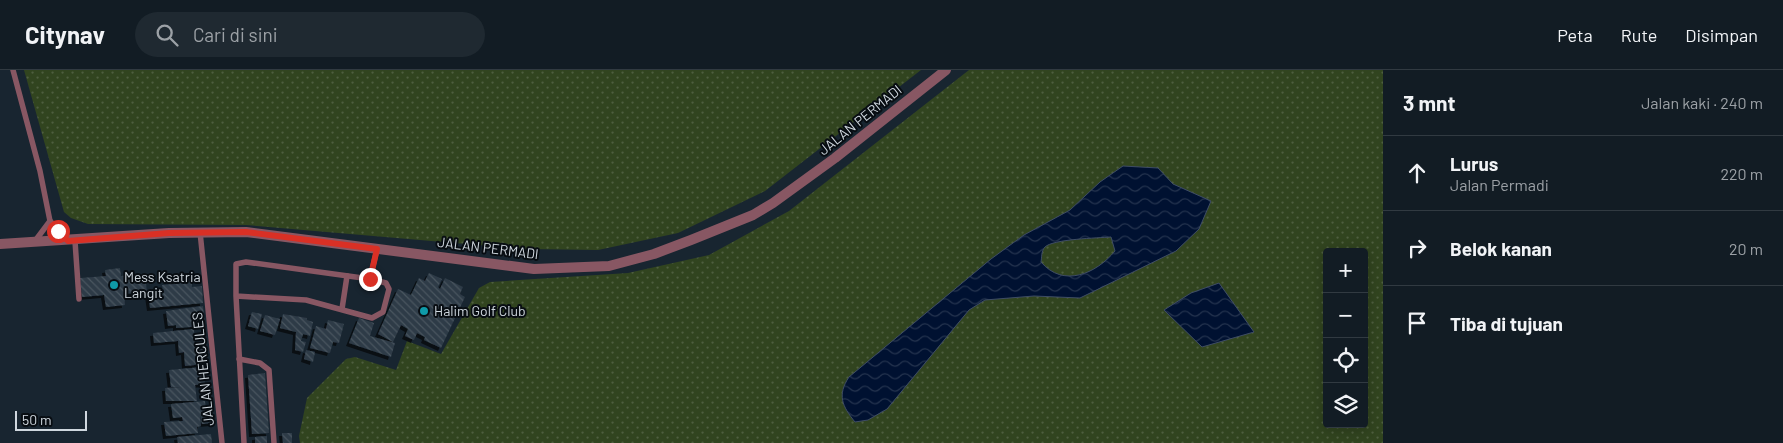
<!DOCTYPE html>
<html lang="id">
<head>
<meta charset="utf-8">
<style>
  body { margin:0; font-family:Barlow,sans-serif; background:#1f2931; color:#f1f3f6 }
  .controls { position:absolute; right:15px; bottom:15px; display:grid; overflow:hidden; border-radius:5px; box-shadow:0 2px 12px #0003 }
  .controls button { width:45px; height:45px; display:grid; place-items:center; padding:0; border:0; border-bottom:1px solid #313a41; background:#121c24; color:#f1f3f6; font:25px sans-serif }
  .scale { position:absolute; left:15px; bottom:12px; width:72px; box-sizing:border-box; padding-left:5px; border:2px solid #cfd7de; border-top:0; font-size:14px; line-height:18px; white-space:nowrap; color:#cfd7de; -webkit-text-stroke:4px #080d12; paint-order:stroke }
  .stop { position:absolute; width:15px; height:15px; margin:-11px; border:4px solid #d93025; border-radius:50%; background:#fff }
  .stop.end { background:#d93025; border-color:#fff; box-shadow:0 1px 5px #0008 }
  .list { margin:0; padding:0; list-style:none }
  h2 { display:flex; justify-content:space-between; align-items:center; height:65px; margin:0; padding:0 20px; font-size:21px }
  h2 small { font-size:16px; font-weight:400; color:#9ca1a6 }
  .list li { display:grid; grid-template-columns:32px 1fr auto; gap:15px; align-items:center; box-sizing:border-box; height:75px; padding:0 20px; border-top:1px solid #313a41 }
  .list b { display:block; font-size:19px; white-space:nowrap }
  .list p { margin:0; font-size:16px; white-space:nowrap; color:#9ca1a6 }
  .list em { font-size:16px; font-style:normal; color:#9ca1a6 }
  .icon { flex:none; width:28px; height:28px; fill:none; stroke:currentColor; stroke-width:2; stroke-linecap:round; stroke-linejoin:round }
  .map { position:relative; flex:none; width:1383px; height:373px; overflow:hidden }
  header { display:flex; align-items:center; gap:30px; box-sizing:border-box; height:70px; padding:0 25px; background:#121c24; border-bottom:1px solid #313a41 }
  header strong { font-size:24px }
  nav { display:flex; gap:28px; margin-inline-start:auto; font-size:18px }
  .search { width:350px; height:45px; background:#1f2931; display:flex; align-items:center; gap:12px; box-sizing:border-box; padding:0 18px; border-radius:28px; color:#9ca1a6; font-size:19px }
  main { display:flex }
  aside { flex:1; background:#121c24 }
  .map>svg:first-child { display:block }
  .grass { fill:url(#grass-dots); fill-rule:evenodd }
  .water { fill:url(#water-waves); stroke:#3e4c65; fill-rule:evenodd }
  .building { fill:url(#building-back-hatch); filter:url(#shadow) }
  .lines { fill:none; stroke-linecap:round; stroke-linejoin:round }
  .service { stroke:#885763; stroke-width:5.5 }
  .minor { stroke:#885763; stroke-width:10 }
  .route { stroke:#d93025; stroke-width:6 }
  .culture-dot { fill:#0f9aa8; stroke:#080d12; stroke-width:2 }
  .labels { text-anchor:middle; stroke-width:4; stroke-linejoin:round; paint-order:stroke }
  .street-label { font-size:14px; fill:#cfd7de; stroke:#080d12 }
  .poi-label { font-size:14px; fill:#cfd7de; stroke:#080d12; text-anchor:start }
</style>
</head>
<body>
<header>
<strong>Citynav</strong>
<div class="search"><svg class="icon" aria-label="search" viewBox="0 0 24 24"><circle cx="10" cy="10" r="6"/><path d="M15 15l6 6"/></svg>Cari di sini</div>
<nav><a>Peta</a><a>Rute</a><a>Disimpan</a></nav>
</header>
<main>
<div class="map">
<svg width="1383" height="373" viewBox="0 0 1383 373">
  <defs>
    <pattern id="grass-dots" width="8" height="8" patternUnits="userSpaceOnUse" patternTransform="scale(1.25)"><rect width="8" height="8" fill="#31441f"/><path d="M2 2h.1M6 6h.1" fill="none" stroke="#4e5e3f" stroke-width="1.8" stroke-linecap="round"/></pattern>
    <pattern id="water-waves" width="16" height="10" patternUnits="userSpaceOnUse" patternTransform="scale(1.25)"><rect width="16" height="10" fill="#001131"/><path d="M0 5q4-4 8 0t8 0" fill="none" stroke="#24334e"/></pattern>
    <pattern id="building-back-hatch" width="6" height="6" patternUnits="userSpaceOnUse" patternTransform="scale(1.25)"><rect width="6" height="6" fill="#2d3a46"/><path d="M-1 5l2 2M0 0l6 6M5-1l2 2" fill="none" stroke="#4a5660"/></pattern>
    <filter id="shadow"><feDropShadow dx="-3" dy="3" stdDeviation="0" flood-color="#0009"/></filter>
  </defs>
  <rect width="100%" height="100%" fill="#182530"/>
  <g class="grass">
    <path d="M24,0H921L765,121L678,163L598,180L526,179L246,155L88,154L71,148L64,142Z"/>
    <path d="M969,0H1383V373H300L299,366L307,328L346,289L355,287L396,300L407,271L441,284L479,218L490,212L628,203L709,185L789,141ZM1327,182H1364V354H1327Z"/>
  </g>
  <g class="water">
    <path d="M1123,96L1158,98L1173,114L1211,131L1199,159L1176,181L1080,228L1034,226L985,230L969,240L887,339L868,350L855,352C842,336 837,325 849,307L991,189L1024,165L1070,140L1100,112ZM1111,167L1115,181C1096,204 1063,218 1041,192C1042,187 1041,181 1045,177C1053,169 1098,168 1111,167Z"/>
    <path d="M1219,213L1254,262L1202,277L1164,240L1191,223Z"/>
  </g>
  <g class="building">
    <path d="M120,198L121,206L145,204L147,222L124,224L125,235L106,237L104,225L82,227L80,208L106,206L105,200Z"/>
    <path d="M429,203L442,209L438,217L440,219L445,208L463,217L460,224L465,227L441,278L424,270L425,267L417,263L414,270L405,266L408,259L401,255L393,272L378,264L398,219L411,225L419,208L425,211Z"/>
    <path d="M191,206L192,217L202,216L203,233L150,238L148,224L163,222L162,215L174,214L173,208Z"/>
    <path d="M203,236L205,256L176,258V255L168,256L166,241Z"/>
    <path d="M252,242L262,244L258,259L248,256Z"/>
    <path d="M283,244L307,248V250L313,252L310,266L303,264L301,271L306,272L303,282L295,280L296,262L280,258Z"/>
    <path d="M265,245L280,249L275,265L260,261Z"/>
    <path d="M359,248L374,253L370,266L395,273L391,287L349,273Z"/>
    <path d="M328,250L344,254L339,273L333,272L330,283L310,278L316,256L326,259Z"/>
    <path d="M194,259L195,278L203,277L204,294L185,296L184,282L179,283L178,271L154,273L153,263Z"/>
    <path d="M306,280L315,282L313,292L304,289Z"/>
    <path d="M203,297L205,314L195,315L197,331H166L165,318L181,317H171L169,300Z"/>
    <path d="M265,303L269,363L252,364L248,305Z"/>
    <path d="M205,331L206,341L211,340L213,353L202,354L200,345L201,356L197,357L198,363L166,366L164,352L183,351L182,347L173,348L171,334Z"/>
    <path d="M282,363H292V373H283Z"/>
    <path d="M211,364L212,373H178L177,367Z"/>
    <path d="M267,366V373H255V367Z"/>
  </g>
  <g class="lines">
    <g class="service">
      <path d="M13,0L40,101L50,151L67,169"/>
      <path d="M200,162L222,373"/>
      <path d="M35,171L50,151"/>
      <path d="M75,171L79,229"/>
      <path d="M370,209L377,179"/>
      <path d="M236,226V194L246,192L370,209L386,213L389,219L383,242L372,248L306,230L236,226L244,373"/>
      <path d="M342,239L347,206"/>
      <path d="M239,289L260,293L269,300L274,373"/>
    </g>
    <path class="minor" d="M0,174L169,163L246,162L534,199L609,196L654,184L691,170L753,145L773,133L835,88L946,0"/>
  </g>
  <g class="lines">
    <path class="route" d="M58,161L68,171L169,163L246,162L377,179L370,209"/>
  </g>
  <g class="culture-dot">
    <circle cx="114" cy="215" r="5"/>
    <circle cx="424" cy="241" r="5"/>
  </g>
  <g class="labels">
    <g class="street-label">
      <text transform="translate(860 50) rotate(-39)" y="5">JALAN PERMADI</text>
      <text transform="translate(488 178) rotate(7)" y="5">JALAN PERMADI</text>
      <text transform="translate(203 299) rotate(-96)" y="5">JALAN HERCULES</text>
    </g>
    <g class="poi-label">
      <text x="124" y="212">Mess Ksatria<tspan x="124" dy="16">Langit</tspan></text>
      <text x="434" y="246">Halim Golf Club</text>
    </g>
  </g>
</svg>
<div class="controls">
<button>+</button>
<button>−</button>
<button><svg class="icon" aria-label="locate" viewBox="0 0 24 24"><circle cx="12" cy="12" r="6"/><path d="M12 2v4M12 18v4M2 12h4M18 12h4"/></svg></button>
<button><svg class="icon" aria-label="layers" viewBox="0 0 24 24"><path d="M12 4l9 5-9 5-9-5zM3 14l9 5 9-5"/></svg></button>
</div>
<div class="scale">50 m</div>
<div class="stop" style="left:58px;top:161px"></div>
<div class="stop end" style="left:370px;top:209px"></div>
</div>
<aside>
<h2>3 mnt<small>Jalan kaki · 240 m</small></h2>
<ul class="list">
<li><svg class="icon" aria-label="ahead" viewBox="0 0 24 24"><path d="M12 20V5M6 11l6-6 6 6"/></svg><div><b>Lurus</b><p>Jalan Permadi</p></div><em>220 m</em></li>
<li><svg class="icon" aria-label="right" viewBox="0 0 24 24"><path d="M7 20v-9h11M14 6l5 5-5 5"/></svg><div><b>Belok kanan</b></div><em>20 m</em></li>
<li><svg class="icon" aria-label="arrive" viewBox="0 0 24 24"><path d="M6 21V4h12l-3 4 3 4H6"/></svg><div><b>Tiba di tujuan</b></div></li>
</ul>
</aside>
</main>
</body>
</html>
